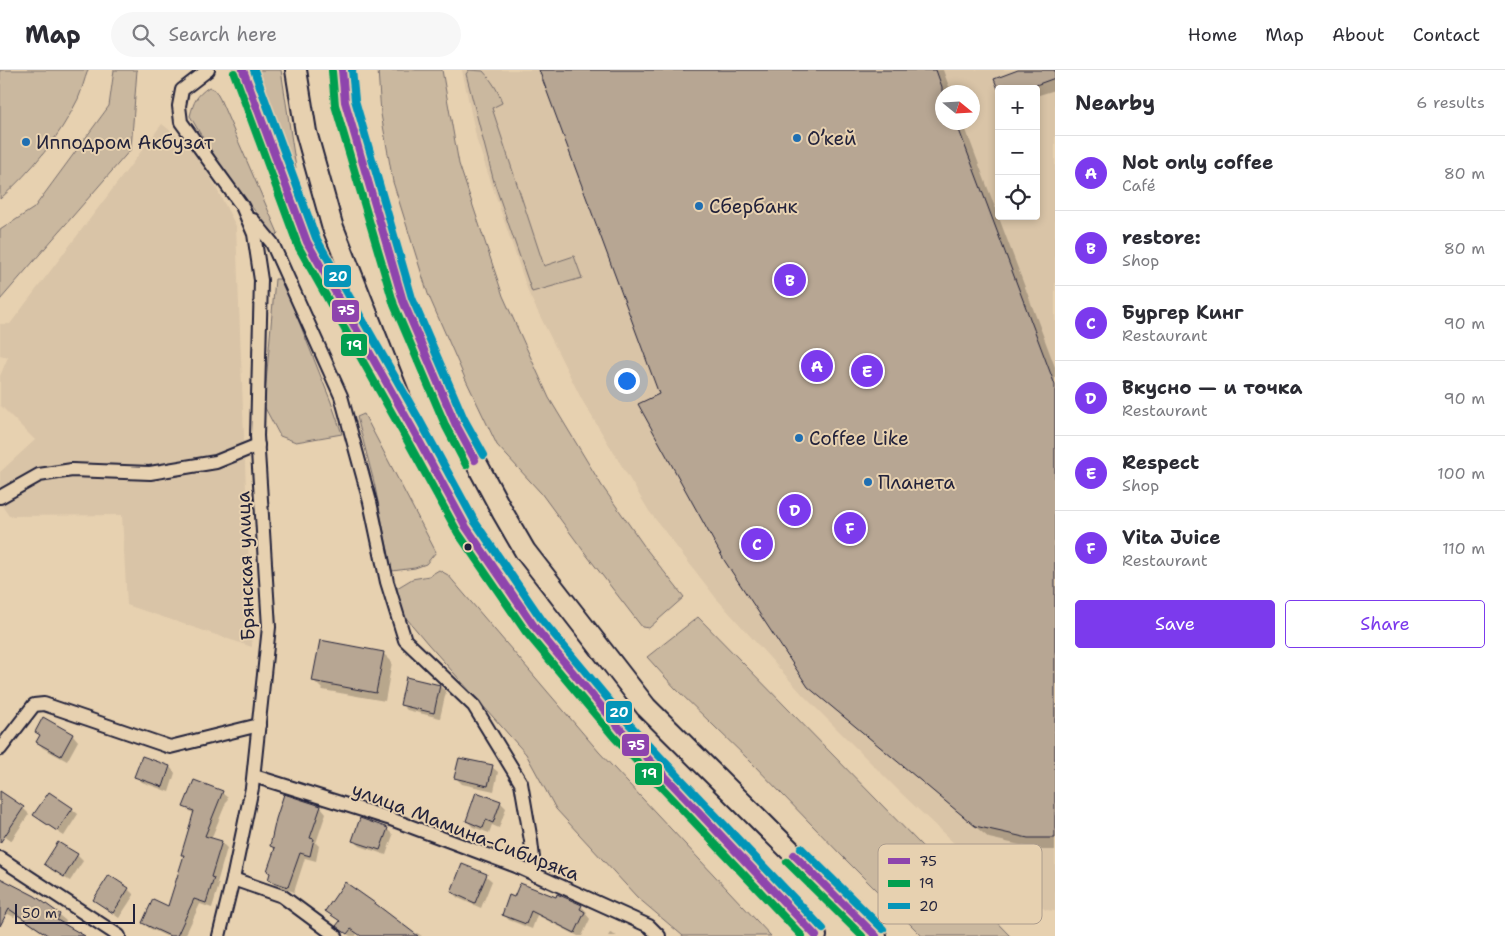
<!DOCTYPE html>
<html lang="en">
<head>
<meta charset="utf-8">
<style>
  body { margin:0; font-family:"Shantell Sans",sans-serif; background:#f7f7f7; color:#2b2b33 }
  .controls { position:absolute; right:15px; top:15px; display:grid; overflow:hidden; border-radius:5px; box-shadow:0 2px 8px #0003 }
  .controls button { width:45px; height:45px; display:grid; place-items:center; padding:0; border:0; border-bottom:1px solid #e1e1e2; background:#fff; color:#2b2b33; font:25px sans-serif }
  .compass { position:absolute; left:935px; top:15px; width:45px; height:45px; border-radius:50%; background:#fff; box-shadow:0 2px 8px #0003; rotate:108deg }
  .scale { position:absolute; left:15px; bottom:12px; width:120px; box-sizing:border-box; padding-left:5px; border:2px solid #22223b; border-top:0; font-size:14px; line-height:18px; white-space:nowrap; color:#22223b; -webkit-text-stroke:4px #e7d1b0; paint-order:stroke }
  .you { position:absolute; left:626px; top:310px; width:18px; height:18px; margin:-12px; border:4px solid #fff; border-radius:50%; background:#1a73e8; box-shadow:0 0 0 8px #1a73e833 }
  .badge { display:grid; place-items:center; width:32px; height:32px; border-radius:50%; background:#7c3aed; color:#fff; font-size:16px; font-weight:700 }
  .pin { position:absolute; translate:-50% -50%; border:2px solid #fff; box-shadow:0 1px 5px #0006 }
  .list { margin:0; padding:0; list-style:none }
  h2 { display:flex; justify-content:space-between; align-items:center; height:65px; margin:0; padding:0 20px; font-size:21px }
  h2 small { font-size:16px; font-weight:400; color:#7c7c81 }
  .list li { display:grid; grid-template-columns:32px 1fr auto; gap:15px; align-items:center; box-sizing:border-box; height:75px; padding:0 20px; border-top:1px solid #e1e1e2 }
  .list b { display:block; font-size:19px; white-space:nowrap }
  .list p { margin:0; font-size:16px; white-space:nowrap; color:#7c7c81 }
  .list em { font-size:16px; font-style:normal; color:#7c7c81 }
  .actions { display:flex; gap:10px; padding:15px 20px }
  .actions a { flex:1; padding:11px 0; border:1px solid #7c3aed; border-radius:5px; text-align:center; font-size:18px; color:#7c3aed }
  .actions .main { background:#7c3aed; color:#fff }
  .icon { flex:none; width:28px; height:28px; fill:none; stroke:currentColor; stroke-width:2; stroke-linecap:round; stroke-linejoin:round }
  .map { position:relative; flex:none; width:1055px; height:866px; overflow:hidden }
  header { display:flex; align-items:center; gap:30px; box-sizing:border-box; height:70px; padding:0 25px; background:#fff; border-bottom:1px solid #e1e1e2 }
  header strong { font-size:24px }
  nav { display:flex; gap:28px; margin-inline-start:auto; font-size:18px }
  .search { width:350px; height:45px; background:#f7f7f7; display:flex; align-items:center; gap:12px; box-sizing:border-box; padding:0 18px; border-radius:28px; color:#7c7c81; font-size:19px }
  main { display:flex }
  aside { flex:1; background:#fff }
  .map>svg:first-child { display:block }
  .built { fill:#d9c4a7; fill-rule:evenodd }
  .green { fill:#cab89f; stroke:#766d6d }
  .shadow { fill:#0003 }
  .building { fill:#b7a693; stroke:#22223b }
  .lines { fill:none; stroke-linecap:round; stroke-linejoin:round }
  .minor-casing { stroke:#22223b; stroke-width:16 }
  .secondary-casing { stroke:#22223b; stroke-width:22 }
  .primary-casing { stroke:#22223b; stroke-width:24 }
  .minor { stroke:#e7d1b0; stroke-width:12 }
  .secondary { stroke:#e7d1b0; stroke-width:19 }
  .primary { stroke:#e7d1b0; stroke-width:20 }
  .bus-1-casing { stroke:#e7d1b0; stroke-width:11 }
  .bus-2-casing { stroke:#e7d1b0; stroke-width:11 }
  .bus-3-casing { stroke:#e7d1b0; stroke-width:11 }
  .bus-1 { stroke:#8e44ad; stroke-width:8 }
  .bus-2 { stroke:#029f50; stroke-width:8 }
  .bus-3 { stroke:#0595b8; stroke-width:8 }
  .poi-dot { fill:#1f6fb2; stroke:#e7d1b0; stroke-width:2 }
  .bus-dot { fill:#22223b; stroke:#e7d1b0; stroke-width:2 }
  .labels { text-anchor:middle; stroke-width:4; stroke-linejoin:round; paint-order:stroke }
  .poi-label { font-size:19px; fill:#22223b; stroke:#e7d1b0; text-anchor:start }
  .street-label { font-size:19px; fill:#22223b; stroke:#e7d1b0 }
  .key { fill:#e7d1b0; stroke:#ac9c8d; stroke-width:1 }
  .key-label { font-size:14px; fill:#22223b }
  .line-badge { stroke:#e7d1b0; stroke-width:2 }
  .badge-label { font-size:14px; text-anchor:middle; font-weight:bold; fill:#fff }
</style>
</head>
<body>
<header>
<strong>Map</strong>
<div class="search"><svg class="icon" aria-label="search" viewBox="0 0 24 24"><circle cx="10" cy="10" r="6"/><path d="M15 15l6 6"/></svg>Search here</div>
<nav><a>Home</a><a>Map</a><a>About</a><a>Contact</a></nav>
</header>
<main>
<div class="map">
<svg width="1055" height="866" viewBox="0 0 1055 866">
  <rect width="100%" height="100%" fill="#e7d1b0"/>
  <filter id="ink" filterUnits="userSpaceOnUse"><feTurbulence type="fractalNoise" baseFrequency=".02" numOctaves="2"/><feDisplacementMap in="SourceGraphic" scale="10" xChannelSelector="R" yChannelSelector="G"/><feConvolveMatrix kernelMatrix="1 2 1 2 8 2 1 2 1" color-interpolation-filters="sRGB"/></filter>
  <g filter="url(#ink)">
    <g class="built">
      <path d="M462,0H1055V841L1046,840L976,794L903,725L803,625L716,528L649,441L582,330L529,224L477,71ZM999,19H1036V146H999ZM942,22H972V52H942Z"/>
      <path d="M162,54L198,83L236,156L252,577L127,535L122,445L9,446L0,433V402L35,370L0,335V306L8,287L0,285V254H10Z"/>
    </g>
    <g class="green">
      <path d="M0,0H88C84,10 82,20 78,29C59,68 32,100 0,129Z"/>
      <path d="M114,0H137L131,79L0,230V160L34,138L109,36Z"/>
      <path d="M259,0H281L296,98L294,99H292Z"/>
      <path d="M378,0H442L459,94L503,226L549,328L602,416L647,480L684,527L649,558L642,557L585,483L541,423L497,375L464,306L428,224L393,112L381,44Z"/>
      <path d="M469,0L483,1C491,10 499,21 502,33L492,38L544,196L574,186L582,208L532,222L494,112L466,4Z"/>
      <path d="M209,17L215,20L220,29L278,163L275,166C244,128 214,89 190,46C194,31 196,26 209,17Z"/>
      <path d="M275,209H282L331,332L342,364L296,372L280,366L264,336Z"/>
      <path d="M364,344L436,482L426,494L415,498L392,501L374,412L357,347Z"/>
      <path d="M439,500L448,505L599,682L771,866H683L637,827L556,739L526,684L428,574L402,543L397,518L412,509L429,506Z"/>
      <path d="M698,547L1010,866H922L843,787L751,692L675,618L647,587Z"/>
    </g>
    <g class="shadow">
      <path d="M540,0H943L951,22H942V52H963L1055,297V780H1041L989,768L822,629L809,616L661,324Z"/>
      <path d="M1022,0H1055V20L1036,26V19H999Z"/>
      <path d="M383,583L392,592L385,631L323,620L314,611Z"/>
      <path d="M407,609L440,616L446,622L440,648L407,640L401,634Z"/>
      <path d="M44,649L73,665L78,671L67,691L43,678L37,672L41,666L37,662Z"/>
      <path d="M170,697L175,703L169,722L142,712L136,706Z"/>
      <path d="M492,697L498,702L494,721L462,714L456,708Z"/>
      <path d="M0,723L23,738L29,744L11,771L0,763Z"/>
      <path d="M222,723L228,728L211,769L221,772L227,778L217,813L219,815L212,838L200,834L185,866H166L149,858L144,853L168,837L185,787L182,784L194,744L185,737Z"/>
      <path d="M500,732L506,738L499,758L492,755L489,763L473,757L467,751Z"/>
      <path d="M321,737L326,743L316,773L319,776L316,791L305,788L294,822L275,815L269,810L271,804L268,801L275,780L271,776Z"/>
      <path d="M72,739L78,744L64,766L41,751L35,745Z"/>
      <path d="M387,759L393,765L386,785L360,776L354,770Z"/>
      <path d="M77,785L83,791L70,811L51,800L46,794Z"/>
      <path d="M486,806L492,811L481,838L458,828L452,822Z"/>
      <path d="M0,809L59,845L66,851L64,855L82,866H48L16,845L14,847L2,841L0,839Z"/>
      <path d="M128,819L134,825L119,848L101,835L95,829Z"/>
      <path d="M510,827L581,836L587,842L586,844L590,849L582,866H578L537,845L532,859L509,850L503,844Z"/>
      <path d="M327,841L415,865L417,863L422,866H361L357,863L356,866H350L344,862L341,852Z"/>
      <path d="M610,863L617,866H608Z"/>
    </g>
    <g class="building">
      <path d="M539,0H936L942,17V52H956L1055,315V768H1028L975,756L808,617L724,490L638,334L659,324Z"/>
      <path d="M1018,0H1055V8L1025,19H998L994,9Z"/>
      <path d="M320,570L384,582L376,623L312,611Z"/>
      <path d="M406,607L440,615L434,643L400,635Z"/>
      <path d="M43,647L73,664L61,686L36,672L40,665L35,662Z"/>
      <path d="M142,686L170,696L163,717L134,707Z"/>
      <path d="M459,688L493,695L488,716L454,708Z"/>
      <path d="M194,710L223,721L205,766L222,771L211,807L214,808L206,833L194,829L177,866H170L142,853L153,829L168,836L184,785H181L194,741L183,737Z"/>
      <path d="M0,721L24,737L0,773Z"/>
      <path d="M49,722L73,738L57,761L33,745Z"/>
      <path d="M476,722L501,731L493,753L486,750L483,758L466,751Z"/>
      <path d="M284,724L321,736L310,768L314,769L310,786L300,783L288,817L268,810L270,803L267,801L275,778L270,776L276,749Z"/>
      <path d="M360,748L388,758L380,780L352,771Z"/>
      <path d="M58,772L78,784L64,807L44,794Z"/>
      <path d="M462,794L487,804L475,833L451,822Z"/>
      <path d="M109,805L129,818L113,843L93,830Z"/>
      <path d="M0,808L35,826L60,844L57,850L85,866H49L9,839L0,856Z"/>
      <path d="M345,812L372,831L418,866H361L351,859L347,864L341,860L336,856L340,851L325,841Z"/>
      <path d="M520,813L556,827L557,824L582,835L580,839L585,842L575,863L531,841L526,854L502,845L509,825L514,827Z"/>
    </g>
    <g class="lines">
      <g class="minor-casing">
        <g id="minor">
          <path d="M208,0L182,20L179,36L181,52L242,136L254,164L261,210L257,366L269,557L252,718L233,809L219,866"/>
          <path d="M253,150L272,173L341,326L370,432L387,512L405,570L474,636L521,713L531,771L535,805"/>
          <path d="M0,427L39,405L72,400L150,403L216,392L258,375"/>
          <path d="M0,679L34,635L44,634L170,677L259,655"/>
          <path d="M254,706L388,748L516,796L649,856L659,866"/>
          <path d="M0,788L119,866"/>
          <path d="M233,809L282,826L336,866"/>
        </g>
      </g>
      <g class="secondary-casing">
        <path id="secondary" d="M243,0L307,172L388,316"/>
      </g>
      <g class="primary-casing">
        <g id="primary">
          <path d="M296,0L306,62L332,155L411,356L466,457L534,556L622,661L816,866"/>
          <path d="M342,0L345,32L403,231L455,353L503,443L525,481L646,637L876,866"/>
        </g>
      </g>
      <use href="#minor" class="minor"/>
      <use href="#secondary" class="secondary"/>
      <use href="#primary" class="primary"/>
      <g class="bus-1-casing">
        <g id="bus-1">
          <path d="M243,0L307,172L411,356L466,457L534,556L622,661L816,866"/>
          <path d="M342,0L345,32L403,231L455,353L475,390"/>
          <path d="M794,785L876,866"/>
        </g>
      </g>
      <g class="bus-2-casing">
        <g id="bus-2">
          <path d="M332,1L335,35L394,235L446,357L466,395"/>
          <path d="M234,3L298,176L402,361L458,463L526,562L614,667L802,866"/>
          <path d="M787,792L862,866"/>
        </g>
      </g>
      <g class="bus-3-casing">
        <g id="bus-3">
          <path d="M254,0L316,168L420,351L475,452L542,550L629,654L823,859"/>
          <path d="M352,0L355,30L412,228L464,349L484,385"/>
          <path d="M801,778L883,859"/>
        </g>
      </g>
      <use href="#bus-1" class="bus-1"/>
      <use href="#bus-2" class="bus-2"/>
      <use href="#bus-3" class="bus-3"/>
    </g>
  </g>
  <g class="poi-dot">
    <circle cx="797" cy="68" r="5"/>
    <circle cx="26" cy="72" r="5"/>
    <circle cx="699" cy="136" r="5"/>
    <circle cx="799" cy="368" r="5"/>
    <circle cx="868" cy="412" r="5"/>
  </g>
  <circle class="bus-dot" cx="468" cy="477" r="4.5"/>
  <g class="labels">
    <g class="poi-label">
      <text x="807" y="75">О’кей</text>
      <text x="36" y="79">Ипподром Акбузат</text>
      <text x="709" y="143">Сбербанк</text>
      <text x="809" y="375">Coffee Like</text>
      <text x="878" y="419">Планета</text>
    </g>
    <g class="street-label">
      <text transform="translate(245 496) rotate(-92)" y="7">Брянская улица</text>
      <text transform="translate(466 761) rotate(21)" y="7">улица Мамина-Сибиряка</text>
    </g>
  </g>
  <rect x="878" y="774" width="164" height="80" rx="8" class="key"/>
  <rect x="888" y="788" width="22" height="6" fill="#8e44ad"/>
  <rect x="888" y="810" width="22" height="7" fill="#029f50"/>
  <rect x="888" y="833" width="22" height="6" fill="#0595b8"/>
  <g class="key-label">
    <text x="919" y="796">75</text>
    <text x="919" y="818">19</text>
    <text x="919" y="841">20</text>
  </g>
  <g class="line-badge">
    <rect x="323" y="194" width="29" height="24" rx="5" fill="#0595b8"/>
    <rect x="331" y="229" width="29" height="24" rx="5" fill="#8e44ad"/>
    <rect x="340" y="263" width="28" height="24" rx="5" fill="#029f50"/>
    <rect x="605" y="630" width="28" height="24" rx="5" fill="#0595b8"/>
    <rect x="621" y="663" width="29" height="24" rx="5" fill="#8e44ad"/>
    <rect x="634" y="692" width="29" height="24" rx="5" fill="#029f50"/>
  </g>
  <g class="badge-label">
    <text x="338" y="211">20</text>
    <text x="346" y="245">75</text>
    <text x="354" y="280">19</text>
    <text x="619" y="647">20</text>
    <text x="636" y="680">75</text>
    <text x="649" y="708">19</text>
  </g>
</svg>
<div class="controls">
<button>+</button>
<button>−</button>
<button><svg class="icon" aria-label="locate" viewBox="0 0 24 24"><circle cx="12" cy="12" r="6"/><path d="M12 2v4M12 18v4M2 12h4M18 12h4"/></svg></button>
</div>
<svg class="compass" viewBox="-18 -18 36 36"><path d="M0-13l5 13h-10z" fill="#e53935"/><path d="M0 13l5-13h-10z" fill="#7c7c81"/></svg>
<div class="scale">50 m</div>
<div class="you"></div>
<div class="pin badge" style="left:817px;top:296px">A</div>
<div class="pin badge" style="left:790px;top:210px">B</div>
<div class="pin badge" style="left:757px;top:474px">C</div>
<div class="pin badge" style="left:795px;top:440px">D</div>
<div class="pin badge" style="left:867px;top:301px">E</div>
<div class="pin badge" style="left:850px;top:458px">F</div>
</div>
<aside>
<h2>Nearby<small>6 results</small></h2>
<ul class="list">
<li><span class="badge">A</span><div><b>Not only coffee</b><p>Café</p></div><em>80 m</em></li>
<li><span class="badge">B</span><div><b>restore:</b><p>Shop</p></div><em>80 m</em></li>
<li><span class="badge">C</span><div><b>Бургер Кинг</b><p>Restaurant</p></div><em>90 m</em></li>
<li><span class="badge">D</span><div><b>Вкусно — и точка</b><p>Restaurant</p></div><em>90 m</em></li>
<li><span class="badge">E</span><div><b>Respect</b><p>Shop</p></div><em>100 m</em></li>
<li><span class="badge">F</span><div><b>Vita Juice</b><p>Restaurant</p></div><em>110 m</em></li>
</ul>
<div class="actions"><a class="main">Save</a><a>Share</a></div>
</aside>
</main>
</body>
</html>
